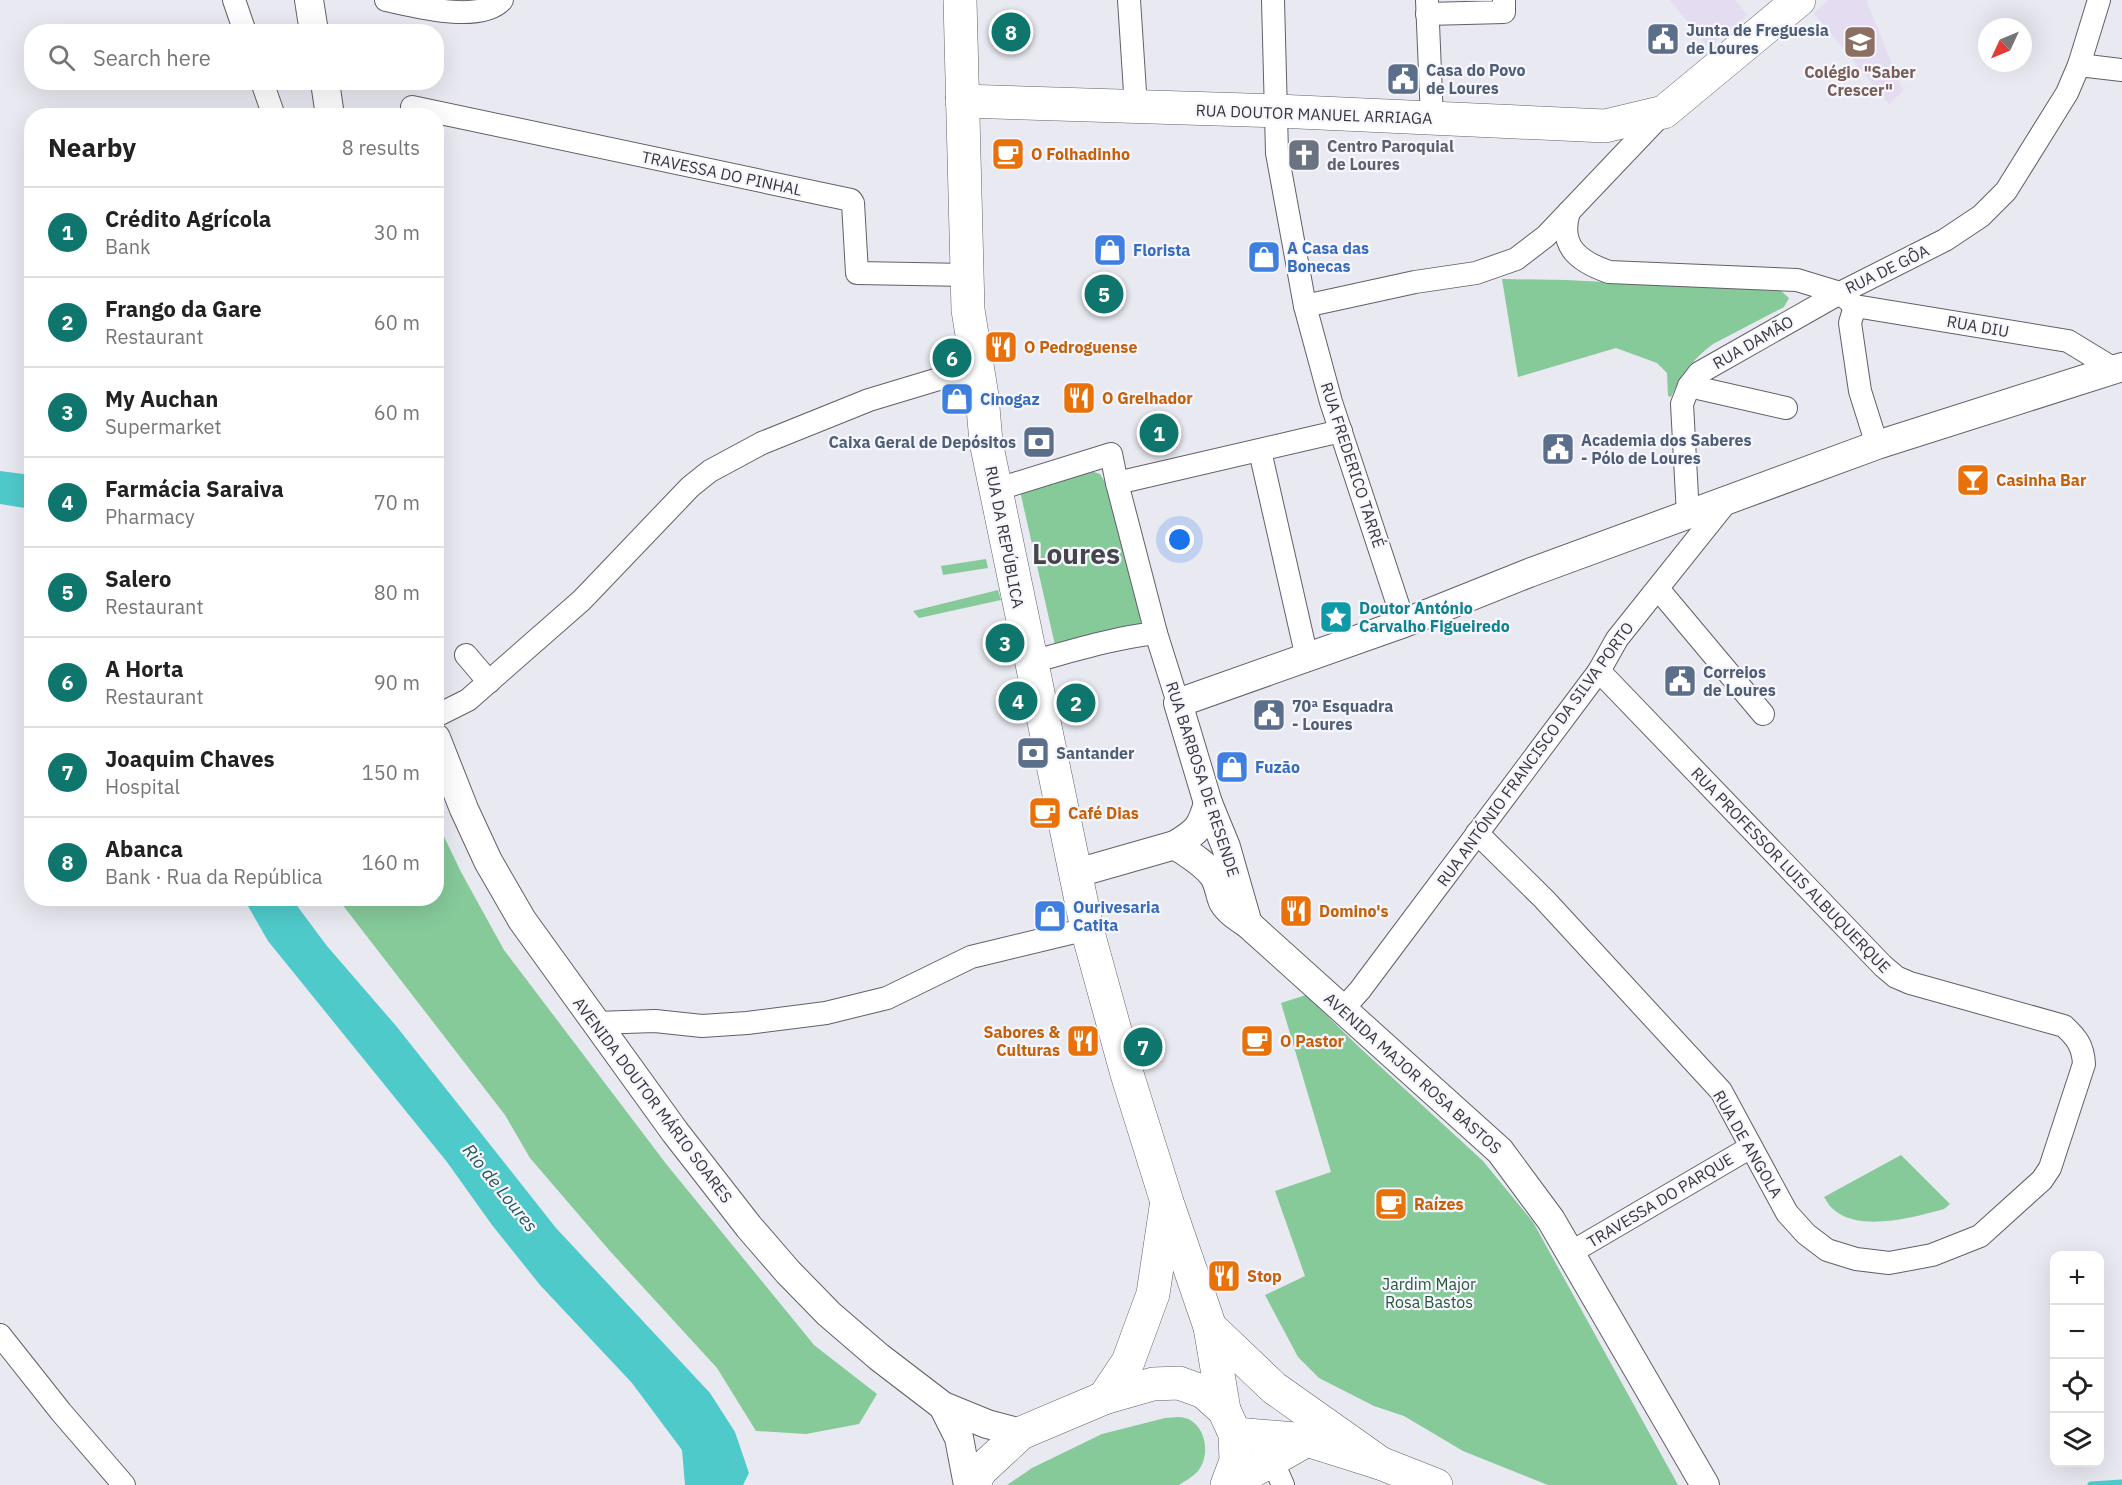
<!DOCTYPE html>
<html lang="en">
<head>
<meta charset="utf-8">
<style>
  body { margin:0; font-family:"IBM Plex Sans",sans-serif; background:#f2f2f2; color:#222 }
  .controls { position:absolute; right:18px; bottom:18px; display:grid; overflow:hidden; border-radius:12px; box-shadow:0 6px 24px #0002 }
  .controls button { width:54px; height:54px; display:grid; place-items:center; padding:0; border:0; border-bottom:2px solid #e0e0e0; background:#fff; color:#222; font:30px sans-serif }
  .compass { position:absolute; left:1978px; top:18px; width:54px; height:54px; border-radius:50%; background:#fff; box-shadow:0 6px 24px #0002; rotate:226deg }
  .you { position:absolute; left:1180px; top:540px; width:21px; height:21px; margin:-15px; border:4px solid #fff; border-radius:50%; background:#1a73e8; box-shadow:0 0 0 9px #1a73e833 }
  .badge { display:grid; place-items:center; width:39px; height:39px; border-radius:50%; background:#0f766e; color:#fff; font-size:20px; font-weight:700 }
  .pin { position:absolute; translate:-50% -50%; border:3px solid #fff; box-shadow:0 2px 6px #0006 }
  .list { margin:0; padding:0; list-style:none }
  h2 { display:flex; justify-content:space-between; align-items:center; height:78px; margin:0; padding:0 24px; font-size:26px }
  h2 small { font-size:20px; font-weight:400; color:#767676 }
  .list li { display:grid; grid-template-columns:39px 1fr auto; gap:18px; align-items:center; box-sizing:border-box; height:90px; padding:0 24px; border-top:2px solid #e0e0e0 }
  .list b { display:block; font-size:22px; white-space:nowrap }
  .list p { margin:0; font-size:20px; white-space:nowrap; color:#767676 }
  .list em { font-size:20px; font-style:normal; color:#767676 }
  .icon { flex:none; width:33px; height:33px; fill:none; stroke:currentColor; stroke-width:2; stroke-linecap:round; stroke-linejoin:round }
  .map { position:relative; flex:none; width:2122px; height:1485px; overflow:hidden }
  .search { position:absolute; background:#fff; box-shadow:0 6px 24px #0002; left:24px; top:24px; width:420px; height:66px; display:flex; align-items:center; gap:15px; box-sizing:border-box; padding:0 21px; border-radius:24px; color:#767676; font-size:22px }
  .panel { position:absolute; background:#fff; box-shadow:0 6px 24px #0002; left:24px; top:108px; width:420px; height:798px; border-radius:24px }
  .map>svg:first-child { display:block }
  .education { fill:#e4dcf1 }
  .green { fill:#86ca9a }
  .water { fill:#4fcacb }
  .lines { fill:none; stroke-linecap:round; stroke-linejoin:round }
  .stream { stroke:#4fcacb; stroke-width:7 }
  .minor-casing { stroke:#616068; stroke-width:24 }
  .tertiary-casing { stroke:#616068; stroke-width:30 }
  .secondary-casing { stroke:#616068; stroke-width:34 }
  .primary-casing { stroke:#616068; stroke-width:34 }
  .minor { stroke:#fff; stroke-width:22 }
  .tertiary { stroke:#fff; stroke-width:28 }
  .secondary { stroke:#fff; stroke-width:33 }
  .primary { stroke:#fff; stroke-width:33 }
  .labels { text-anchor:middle; stroke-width:4.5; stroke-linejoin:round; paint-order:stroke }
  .service-label { font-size:16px; font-weight:bold; fill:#4e5e75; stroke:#f7f6fe; text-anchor:start }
  .education-label { font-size:16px; font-weight:bold; fill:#785e54; stroke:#f7f6fe }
  .street-label { font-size:16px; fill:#38383b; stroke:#f7f6fe }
  .worship-label { font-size:16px; font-weight:bold; fill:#5b616d; stroke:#f7f6fe; text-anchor:start }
  .food-label { font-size:16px; font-weight:bold; fill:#c56008; stroke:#f7f6fe; text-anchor:start }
  .shop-label { font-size:16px; font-weight:bold; fill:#366cbe; stroke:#f7f6fe; text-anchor:start }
  .culture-label { font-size:16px; font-weight:bold; fill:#0d838f; stroke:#f7f6fe; text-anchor:start }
  .park-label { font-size:16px; fill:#235937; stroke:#f7f6fe }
  .water-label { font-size:18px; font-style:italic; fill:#225657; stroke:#f7f6fe }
  .town-label { font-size:28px; font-weight:bold; fill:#45454c; stroke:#f7f6fe }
</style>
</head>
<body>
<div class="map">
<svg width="2122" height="1485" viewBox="0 0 2122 1485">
  <rect width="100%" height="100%" fill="#e9e9f2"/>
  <g class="education">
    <path d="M1670,0H1735L1747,15L1708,47Z"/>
    <path d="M1828,0H1866L1903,91L1889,104L1814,13Z"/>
  </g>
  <g class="green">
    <path d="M1502,279L1566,280L1781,291L1789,298L1784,307L1713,344C1694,358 1681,375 1671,397L1668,396L1667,373L1657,363L1616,348L1518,377Z"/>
    <path d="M1091,471L1100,474L1105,482L1143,619L1139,625L1055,645L1020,491Z"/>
    <path d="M986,559L988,568L943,575L941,566Z"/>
    <path d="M998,590L1001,600L919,618L913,611Z"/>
    <path d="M437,822L461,872L504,950L667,1165L814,1345L877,1394L859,1424L806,1434L756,1431L717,1368L609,1250L530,1158L505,1115L338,899L436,898Z"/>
    <path d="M1306,995L1359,1047L1483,1161L1533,1222L1678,1485H1548L1463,1451L1404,1416L1374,1406L1319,1378L1298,1357L1265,1295L1305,1276L1275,1191L1331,1172L1281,1003Z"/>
    <path d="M1901,1155L1950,1204L1944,1209C1914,1217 1859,1233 1833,1209C1829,1206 1827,1201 1824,1197Z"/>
    <path d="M1165,1418C1171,1418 1179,1416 1185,1418C1206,1424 1211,1455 1198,1471C1194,1476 1185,1481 1179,1485H1007L1032,1468L1102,1434Z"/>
  </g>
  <g class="water">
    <path d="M0,471L31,475V509L0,504Z"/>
    <path d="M244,899H292L327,946L397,1027L556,1228L710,1393L735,1432L749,1473L743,1485H685L682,1450L632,1383L540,1285L492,1225L447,1162L268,941Z"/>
  </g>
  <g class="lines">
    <path class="stream" d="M2091,1485L2122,1483"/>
    <g class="minor-casing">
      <g id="minor">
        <path d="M234,0L245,32"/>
        <path d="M386,0C414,6 480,24 502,0"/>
        <path d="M1129,0L1136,107"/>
        <path d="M1273,0L1277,153L1305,306L1331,402L1404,623"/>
        <path d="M1427,0L1432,119"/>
        <path d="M1427,14L1504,12V0"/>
        <path d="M2079,65L2099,0"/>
        <path d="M262,82L274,116"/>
        <path d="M412,107L851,200L853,203L857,273L968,275"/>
        <path d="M1569,212C1558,247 1580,262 1609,272L1797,280L1840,293L1945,240L1981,216L2006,191L2067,93L2079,65L2122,70"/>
        <path d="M1305,306L1415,282L1476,273L1516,259L1546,236L1663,113"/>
        <path d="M1855,306L1850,323L1860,391L1877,445"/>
        <path d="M1689,386L1786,408"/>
        <path d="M1260,451L1307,658"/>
        <path d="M1117,483L1341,431"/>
        <path d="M995,490L1111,454L1117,483L1156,633L1178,703"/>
        <path d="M1688,515L1682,404L1689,386L1699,373L1840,293L1855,306L2068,341L2114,369"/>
        <path d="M1659,590L1763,714"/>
        <path d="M466,655L489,682"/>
        <path d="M1031,662C1072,651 1113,638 1156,633"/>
        <path d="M436,716L468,700L582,600L690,487L710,471L762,443L869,400L952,375L979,374"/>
        <path d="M1477,833L1544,899L1721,1091L1787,1213L1806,1234L1827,1250L1856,1259L1889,1263L1932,1255L1980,1236L2042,1180L2050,1168L2084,1064C2083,1046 2077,1038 2064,1026L1910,983L1896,977L1883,966L1599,671"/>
        <path d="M1343,1009L1360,990L1599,671L1617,639L1728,500"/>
        <path d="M595,1023L655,1021L702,1026L747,1023L826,1013L887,998L971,957L1087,929"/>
        <path d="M1570,1253L1751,1147"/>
        <path d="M0,1335L61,1412L124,1485"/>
        <path d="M1272,1460L1283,1485"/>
      </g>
    </g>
    <g class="tertiary-casing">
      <g id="tertiary">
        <path d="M309,0L314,32"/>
        <path d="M325,82L330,116"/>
        <path d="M436,738L464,809L488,861L522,920L675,1132L749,1227L788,1272L829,1314L879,1357L943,1406L987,1424L1021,1433"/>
        <path d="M1175,845C1188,854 1203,862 1213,875C1219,883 1219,893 1223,902C1229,912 1239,918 1248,924L1500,1151L1551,1220L1705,1485"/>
        <path d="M1077,873L1175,845C1197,832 1201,828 1208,803"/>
        <path d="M1248,924L1226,847L1208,803L1178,703L1404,623L1529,573L1877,445L2122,367"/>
        <path d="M943,1406L959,1438L968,1485"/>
      </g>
    </g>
    <g class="secondary-casing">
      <path id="secondary" d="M962,101L1277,111L1605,126L1664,112L1799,0"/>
    </g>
    <g class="primary-casing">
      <g id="primary">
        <path d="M960,0L968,310L982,396L986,442L1087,929L1127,1074L1167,1202L1210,1327L1224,1410"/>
        <path d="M1210,1327L1274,1388L1380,1463"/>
        <path d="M1104,1398L1128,1362L1153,1294L1166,1207"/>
        <path d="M1235,1434L1307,1440L1380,1463L1436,1485"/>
        <path d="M974,1485L979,1472L1021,1433L1104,1398L1153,1384L1179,1383L1204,1392L1224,1410L1235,1434L1236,1461L1227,1485"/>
        <path d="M1228,1485L1307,1440"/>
      </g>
    </g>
    <use href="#minor" class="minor"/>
    <use href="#tertiary" class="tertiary"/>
    <use href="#secondary" class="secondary"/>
    <use href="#primary" class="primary"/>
  </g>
  <defs>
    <g id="civic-square" transform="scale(1.725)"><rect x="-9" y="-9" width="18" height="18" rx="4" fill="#5c6f8a" stroke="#f7f6fe"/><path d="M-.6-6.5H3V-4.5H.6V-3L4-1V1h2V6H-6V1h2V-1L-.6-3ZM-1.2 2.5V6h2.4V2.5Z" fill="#fff"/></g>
    <g id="school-square" transform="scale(1.725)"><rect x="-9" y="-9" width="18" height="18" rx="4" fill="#8d6e63" stroke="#f7f6fe"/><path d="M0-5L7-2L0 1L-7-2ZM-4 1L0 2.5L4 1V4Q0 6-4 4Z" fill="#fff"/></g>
    <g id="cafe-square" transform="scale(1.725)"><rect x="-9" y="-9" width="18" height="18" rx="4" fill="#e8710a" stroke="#f7f6fe"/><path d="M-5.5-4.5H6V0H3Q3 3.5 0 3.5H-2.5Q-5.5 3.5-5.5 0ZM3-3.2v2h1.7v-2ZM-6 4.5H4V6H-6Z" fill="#fff"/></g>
    <g id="church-square" transform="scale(1.725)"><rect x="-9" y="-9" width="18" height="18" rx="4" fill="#6b7280" stroke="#f7f6fe"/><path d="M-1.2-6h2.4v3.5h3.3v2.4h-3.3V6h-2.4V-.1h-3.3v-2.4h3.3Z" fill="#fff"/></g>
    <g id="shop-square" transform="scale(1.725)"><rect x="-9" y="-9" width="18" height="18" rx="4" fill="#3f7fe0" stroke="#f7f6fe"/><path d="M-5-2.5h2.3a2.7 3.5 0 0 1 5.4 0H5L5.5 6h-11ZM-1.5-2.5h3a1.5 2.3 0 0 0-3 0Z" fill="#fff"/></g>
    <g id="restaurant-square" transform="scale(1.725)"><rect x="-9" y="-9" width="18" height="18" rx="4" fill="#e8710a" stroke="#f7f6fe"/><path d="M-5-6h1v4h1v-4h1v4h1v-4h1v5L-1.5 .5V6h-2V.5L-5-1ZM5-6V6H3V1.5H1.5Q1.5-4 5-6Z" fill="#fff"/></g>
    <g id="bank-square" transform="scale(1.725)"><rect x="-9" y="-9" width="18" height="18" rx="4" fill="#5c6f8a" stroke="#f7f6fe"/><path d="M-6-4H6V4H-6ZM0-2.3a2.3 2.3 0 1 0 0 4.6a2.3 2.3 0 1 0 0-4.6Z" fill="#fff"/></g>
    <g id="bar-square" transform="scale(1.725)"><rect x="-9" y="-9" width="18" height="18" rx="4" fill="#e8710a" stroke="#f7f6fe"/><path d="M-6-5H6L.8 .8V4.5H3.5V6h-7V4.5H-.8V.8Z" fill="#fff"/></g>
    <g id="sight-square" transform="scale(1.725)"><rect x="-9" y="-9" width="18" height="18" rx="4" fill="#0f9aa8" stroke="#f7f6fe"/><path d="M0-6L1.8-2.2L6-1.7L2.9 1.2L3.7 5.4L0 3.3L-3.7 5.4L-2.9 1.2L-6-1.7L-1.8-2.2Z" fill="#fff"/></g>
  </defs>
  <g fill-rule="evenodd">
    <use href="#civic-square" x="1663" y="39"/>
    <use href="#school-square" x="1860" y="42"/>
    <use href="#civic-square" x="1403" y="79"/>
    <use href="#cafe-square" x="1008" y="154"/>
    <use href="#church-square" x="1304" y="155"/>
    <use href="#shop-square" x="1110" y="250"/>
    <use href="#shop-square" x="1264" y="257"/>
    <use href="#restaurant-square" x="1001" y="347"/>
    <use href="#restaurant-square" x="1079" y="398"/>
    <use href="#shop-square" x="957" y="399"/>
    <use href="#bank-square" x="1039" y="442"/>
    <use href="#civic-square" x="1558" y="449"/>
    <use href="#bar-square" x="1973" y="480"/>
    <use href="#sight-square" x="1336" y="617"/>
    <use href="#civic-square" x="1680" y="681"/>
    <use href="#civic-square" x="1269" y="715"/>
    <use href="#bank-square" x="1033" y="753"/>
    <use href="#shop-square" x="1232" y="767"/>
    <use href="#cafe-square" x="1045" y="813"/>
    <use href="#restaurant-square" x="1296" y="911"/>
    <use href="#shop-square" x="1050" y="916"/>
    <use href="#restaurant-square" x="1083" y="1041"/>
    <use href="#cafe-square" x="1257" y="1041"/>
    <use href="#cafe-square" x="1391" y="1204"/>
    <use href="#restaurant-square" x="1224" y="1276"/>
  </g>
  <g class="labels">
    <g class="service-label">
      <text x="1686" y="36">Junta de Freguesia<tspan x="1686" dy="18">de Loures</tspan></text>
      <text x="1426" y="76">Casa do Povo<tspan x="1426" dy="18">de Loures</tspan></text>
      <text x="1581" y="446">Academia dos Saberes<tspan x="1581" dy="18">- Pólo de Loures</tspan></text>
      <text x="1016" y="448" text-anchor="end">Caixa Geral de Depósitos</text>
      <text x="1703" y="678">Correios<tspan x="1703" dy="18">de Loures</tspan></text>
      <text x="1292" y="712">70ª Esquadra<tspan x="1292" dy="18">- Loures</tspan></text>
      <text x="1056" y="759">Santander</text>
    </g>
    <g class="education-label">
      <text x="1860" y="78">Colégio "Saber<tspan x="1860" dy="18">Crescer"</tspan></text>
    </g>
    <g class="street-label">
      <text transform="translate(1314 114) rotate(2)" y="6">RUA DOUTOR MANUEL ARRIAGA</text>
      <text transform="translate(722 173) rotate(12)" y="6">TRAVESSA DO PINHAL</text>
      <text transform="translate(1887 269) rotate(-26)" y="6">RUA DE GÔA</text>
      <text transform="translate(1978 326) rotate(10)" y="6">RUA DIU</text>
      <text transform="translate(1753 342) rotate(-30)" y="6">RUA DAMÃO</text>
      <text transform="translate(1353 465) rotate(72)" y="6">RUA FREDERICO TARRÉ</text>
      <text transform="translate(1005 537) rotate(79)" y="6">RUA DA REPÚBLICA</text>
      <text transform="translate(1535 754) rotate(-54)" y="6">RUA ANTÓNIO FRANCISCO DA SILVA PORTO</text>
      <text transform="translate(1203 779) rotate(72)" y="6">RUA BARBOSA DE RESENDE</text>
      <text transform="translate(1791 870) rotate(46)" y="6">RUA PROFESSOR LUIS ALBUQUERQUE</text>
      <text transform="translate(1413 1073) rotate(42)" y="6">AVENIDA MAJOR ROSA BASTOS</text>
      <text transform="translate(653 1100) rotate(53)" y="6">AVENIDA DOUTOR MÁRIO SOARES</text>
      <text transform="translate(1748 1144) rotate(60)" y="6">RUA DE ANGOLA</text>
      <text transform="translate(1660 1200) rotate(-31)" y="6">TRAVESSA DO PARQUE</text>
    </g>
    <g class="worship-label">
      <text x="1327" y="152">Centro Paroquial<tspan x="1327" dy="18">de Loures</tspan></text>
    </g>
    <g class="food-label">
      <text x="1031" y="160">O Folhadinho</text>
      <text x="1024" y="353">O Pedroguense</text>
      <text x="1102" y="404">O Grelhador</text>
      <text x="1996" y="486">Casinha Bar</text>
      <text x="1068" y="819">Café Dias</text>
      <text x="1319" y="917">Domino's</text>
      <text x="1060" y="1038" text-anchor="end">Sabores &amp;<tspan x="1060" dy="18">Culturas</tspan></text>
      <text x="1280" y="1047">O Pastor</text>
      <text x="1414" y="1210">Raízes</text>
      <text x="1247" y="1282">Stop</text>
    </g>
    <g class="shop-label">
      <text x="1287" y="254">A Casa das<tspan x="1287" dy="18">Bonecas</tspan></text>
      <text x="1133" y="256">Florista</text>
      <text x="980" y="405">Cinogaz</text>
      <text x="1255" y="773">Fuzão</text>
      <text x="1073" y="913">Ourivesaria<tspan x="1073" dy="18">Catita</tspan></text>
    </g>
    <g class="culture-label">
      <text x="1359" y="614">Doutor António<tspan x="1359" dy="18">Carvalho Figueiredo</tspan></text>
    </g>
    <g class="park-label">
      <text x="1429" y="1290">Jardim Major<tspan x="1429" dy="18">Rosa Bastos</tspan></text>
    </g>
    <g class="water-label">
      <text transform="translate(500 1188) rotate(51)" y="6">Rio de Loures</text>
    </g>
    <g class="town-label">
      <text x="1076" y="564">Loures</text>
    </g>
  </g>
</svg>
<div class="controls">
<button>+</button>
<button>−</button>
<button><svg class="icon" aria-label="locate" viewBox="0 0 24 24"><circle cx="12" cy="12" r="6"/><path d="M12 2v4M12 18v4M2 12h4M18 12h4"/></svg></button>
<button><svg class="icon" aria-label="layers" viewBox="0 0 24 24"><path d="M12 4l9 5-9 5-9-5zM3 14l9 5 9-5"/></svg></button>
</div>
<svg class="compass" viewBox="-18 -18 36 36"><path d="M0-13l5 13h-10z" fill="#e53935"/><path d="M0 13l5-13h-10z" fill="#767676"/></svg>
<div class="you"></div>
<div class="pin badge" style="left:1159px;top:433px">1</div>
<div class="pin badge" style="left:1076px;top:703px">2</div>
<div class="pin badge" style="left:1005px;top:643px">3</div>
<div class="pin badge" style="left:1018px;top:701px">4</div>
<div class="pin badge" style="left:1104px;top:294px">5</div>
<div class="pin badge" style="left:952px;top:358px">6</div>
<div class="pin badge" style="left:1143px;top:1047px">7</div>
<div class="pin badge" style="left:1011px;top:32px">8</div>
<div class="search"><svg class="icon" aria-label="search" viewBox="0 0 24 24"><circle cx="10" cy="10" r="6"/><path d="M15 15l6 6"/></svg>Search here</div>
<section class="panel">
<h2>Nearby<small>8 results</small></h2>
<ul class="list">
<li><span class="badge">1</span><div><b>Crédito Agrícola</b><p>Bank</p></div><em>30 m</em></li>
<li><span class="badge">2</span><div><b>Frango da Gare</b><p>Restaurant</p></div><em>60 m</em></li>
<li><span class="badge">3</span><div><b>My Auchan</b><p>Supermarket</p></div><em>60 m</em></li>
<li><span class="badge">4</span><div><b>Farmácia Saraiva</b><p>Pharmacy</p></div><em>70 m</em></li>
<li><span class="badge">5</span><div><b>Salero</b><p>Restaurant</p></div><em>80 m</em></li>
<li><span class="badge">6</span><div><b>A Horta</b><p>Restaurant</p></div><em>90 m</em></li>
<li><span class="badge">7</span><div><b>Joaquim Chaves</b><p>Hospital</p></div><em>150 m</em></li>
<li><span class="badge">8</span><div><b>Abanca</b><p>Bank · Rua da República</p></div><em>160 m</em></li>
</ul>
</section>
</div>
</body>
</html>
